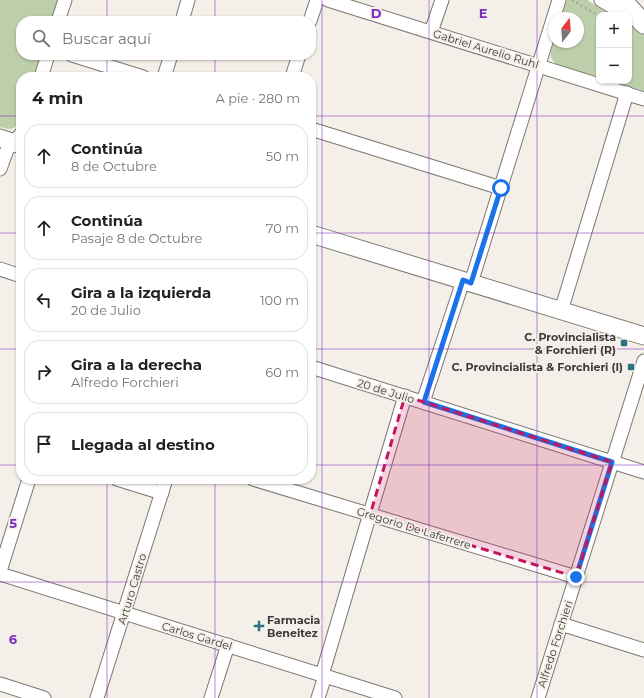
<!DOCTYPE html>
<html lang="es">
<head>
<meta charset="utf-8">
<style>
  body { margin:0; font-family:Montserrat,sans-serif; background:#f6f6f6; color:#222 }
  .controls { position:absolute; right:12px; top:12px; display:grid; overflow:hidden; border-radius:8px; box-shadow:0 1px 3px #0004 }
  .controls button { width:36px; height:36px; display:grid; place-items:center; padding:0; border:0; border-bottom:1px solid #e0e0e0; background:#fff; color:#222; font:20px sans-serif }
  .compass { position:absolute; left:548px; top:12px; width:36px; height:36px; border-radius:50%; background:#fff; box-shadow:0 1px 3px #0004; rotate:17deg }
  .stop { position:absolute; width:12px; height:12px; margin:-9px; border:3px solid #1a73e8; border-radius:50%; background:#fff }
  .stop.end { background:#1a73e8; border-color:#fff; box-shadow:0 1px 4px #0008 }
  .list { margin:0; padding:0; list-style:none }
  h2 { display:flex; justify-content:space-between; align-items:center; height:52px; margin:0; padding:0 16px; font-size:17px }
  h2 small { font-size:13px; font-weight:400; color:#767676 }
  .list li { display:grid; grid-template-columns:26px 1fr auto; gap:12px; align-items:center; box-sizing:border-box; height:64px; margin:0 8px 8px; padding:0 8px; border:1px solid #e0e0e0; border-radius:16px }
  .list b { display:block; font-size:15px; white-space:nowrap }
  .list p { margin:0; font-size:13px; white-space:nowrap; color:#767676 }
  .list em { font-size:13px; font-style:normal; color:#767676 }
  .icon { flex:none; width:22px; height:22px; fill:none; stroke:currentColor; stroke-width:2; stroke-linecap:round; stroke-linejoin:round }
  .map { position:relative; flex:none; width:644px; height:698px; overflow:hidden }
  .search { position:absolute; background:#fff; box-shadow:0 1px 3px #0004; left:16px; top:16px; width:300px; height:44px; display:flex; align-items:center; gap:10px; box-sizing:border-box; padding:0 14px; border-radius:16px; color:#767676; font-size:15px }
  .panel { position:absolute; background:#fff; box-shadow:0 1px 3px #0004; left:16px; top:72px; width:300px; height:412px; border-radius:16px }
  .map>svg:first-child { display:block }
  .green { fill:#bccfaa }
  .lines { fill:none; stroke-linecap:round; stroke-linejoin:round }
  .minor-casing { stroke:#7c7671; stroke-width:15 }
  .major-casing { stroke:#7c7671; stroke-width:19 }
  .highway-casing { stroke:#7c7671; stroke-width:21 }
  .path { stroke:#aaa5a1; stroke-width:2.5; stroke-dasharray:2 3; stroke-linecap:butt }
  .minor { stroke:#fff; stroke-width:13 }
  .major { stroke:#fff; stroke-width:17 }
  .highway { stroke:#fff; stroke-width:19 }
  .route { stroke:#1a73e8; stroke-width:5 }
  .marked { fill:#c2185b; fill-opacity:0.2; stroke:#c2185b; stroke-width:3; stroke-dasharray:8 5; stroke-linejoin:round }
  .grid { fill:none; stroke:#7b2cbf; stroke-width:1; stroke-opacity:0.55 }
  .poi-dot { fill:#2c747f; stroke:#f5efe9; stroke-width:1.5 }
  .labels { text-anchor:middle; stroke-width:4; stroke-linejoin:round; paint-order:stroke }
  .street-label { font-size:11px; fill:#3c3a37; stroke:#f5efe9 }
  .poi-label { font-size:11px; font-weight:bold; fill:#3c3a37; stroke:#f5efe9; text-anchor:end }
  .grid-label { font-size:13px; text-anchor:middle; font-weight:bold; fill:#7b2cbf; stroke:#f5efe9; stroke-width:4; stroke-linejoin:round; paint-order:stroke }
</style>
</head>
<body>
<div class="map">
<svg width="644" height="698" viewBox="0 0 644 698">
  <rect width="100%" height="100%" fill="#f5efe9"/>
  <g class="green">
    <path d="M0,0H59L52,21H21V55H41L34,77H21C21,86 21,94 21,103C21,119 21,134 0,127Z"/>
    <path d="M567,0H587L612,15H599V77L556,64L551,58V52L554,41V42H578V18H561Z"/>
    <path d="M629,25L644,33V91L611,81H629Z"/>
  </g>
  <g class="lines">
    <g class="minor-casing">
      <g id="minor">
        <path d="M328,0L644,99"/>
        <path d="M601,0L627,15"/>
        <path d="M58,21L65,0"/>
        <path d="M182,21L188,0"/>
        <path d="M310,21L317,0"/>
        <path d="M431,32L442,0"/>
        <path d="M72,55L143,77"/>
        <path d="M41,77L48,55"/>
        <path d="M164,77L171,55"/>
        <path d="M292,77L299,55"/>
        <path d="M311,129L501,188"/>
        <path d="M0,169L7,150L21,134"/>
        <path d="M0,269L21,276"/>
        <path d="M471,283L559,0"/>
        <path d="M561,311L627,93"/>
        <path d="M311,367L644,472"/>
        <path d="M423,402L463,281"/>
        <path d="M117,479L162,493"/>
        <path d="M253,479L576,577"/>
        <path d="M0,571L29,479"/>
        <path d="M0,574L395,698"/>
        <path d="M561,624L644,650"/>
        <path d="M322,675L405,396"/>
        <path d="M0,684L44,698"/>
        <path d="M97,698L166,479"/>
        <path d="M211,698L228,645"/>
        <path d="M318,698L325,676"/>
        <path d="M538,698L644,361"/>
      </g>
    </g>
    <g class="major-casing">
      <g id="major">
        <path d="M0,138L21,145"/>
        <path d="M311,234L644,336"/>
      </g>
    </g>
    <g class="highway-casing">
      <path id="highway" d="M622,0L644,24"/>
    </g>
    <path class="path" d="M572,0L599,16"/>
    <use href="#minor" class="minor"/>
    <use href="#major" class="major"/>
    <use href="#highway" class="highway"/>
  </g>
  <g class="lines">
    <path class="route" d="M501,188L471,283L463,280L424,402L612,462L576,577"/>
  </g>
  <path class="marked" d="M405,396L612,462L576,577L370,515Z"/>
  <path class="grid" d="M107,0V21M215,0V21M322,0V698M429,0V698M537,0V698M107,55V77M215,55V77M0,116H21M311,116H644M0,233H21M311,233H644M0,349H21M311,349H644M0,465H21M311,465H644M107,479V698M215,479V698M0,582H644"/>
  <g class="poi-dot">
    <rect x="620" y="339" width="8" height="8" rx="2"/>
    <rect x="627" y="363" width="8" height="8" rx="2"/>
    <path d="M257 620h4v4h4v4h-4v4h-4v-4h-4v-4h4z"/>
  </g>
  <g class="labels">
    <g class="street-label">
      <text transform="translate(486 49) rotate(17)" y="4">Gabriel Aurelio Ruhl</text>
      <text transform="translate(386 391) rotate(17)" y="4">20 de Julio</text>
      <text transform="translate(414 528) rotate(17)" y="4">Gregorio De Laferrere</text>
      <text transform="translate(132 589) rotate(-73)" y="4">Arturo Castro</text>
      <text transform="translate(197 636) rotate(17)" y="4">Carlos Gardel</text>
      <text transform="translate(555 644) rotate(-72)" y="4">Alfredo Forchieri</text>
    </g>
    <g class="poi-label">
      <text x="616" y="341">C. Provincialista<tspan x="616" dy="13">&amp; Forchieri (R)</tspan></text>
      <text x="623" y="371">C. Provincialista &amp; Forchieri (I)</text>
      <text x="267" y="624" text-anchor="start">Farmacia<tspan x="267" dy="13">Beneitez</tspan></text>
    </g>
  </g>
  <g class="grid-label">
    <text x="376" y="18">D</text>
    <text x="483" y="18">E</text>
    <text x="13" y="528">5</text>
    <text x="13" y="644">6</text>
  </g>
</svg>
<div class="controls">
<button>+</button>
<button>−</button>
</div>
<svg class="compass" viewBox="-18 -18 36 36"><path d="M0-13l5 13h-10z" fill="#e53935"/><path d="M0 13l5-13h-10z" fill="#767676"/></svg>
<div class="stop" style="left:501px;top:188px"></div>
<div class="stop end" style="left:576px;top:577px"></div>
<div class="search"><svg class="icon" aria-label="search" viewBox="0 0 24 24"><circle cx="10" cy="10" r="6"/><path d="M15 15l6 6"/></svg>Buscar aquí</div>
<section class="panel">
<h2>4 min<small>A pie · 280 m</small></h2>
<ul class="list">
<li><svg class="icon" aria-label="ahead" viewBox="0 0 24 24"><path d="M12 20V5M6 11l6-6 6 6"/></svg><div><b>Continúa</b><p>8 de Octubre</p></div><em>50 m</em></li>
<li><svg class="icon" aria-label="ahead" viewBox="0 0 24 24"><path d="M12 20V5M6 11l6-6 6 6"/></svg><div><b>Continúa</b><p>Pasaje 8 de Octubre</p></div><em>70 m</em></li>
<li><svg class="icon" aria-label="left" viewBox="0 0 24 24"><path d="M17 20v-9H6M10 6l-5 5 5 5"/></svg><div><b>Gira a la izquierda</b><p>20 de Julio</p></div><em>100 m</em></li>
<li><svg class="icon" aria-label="right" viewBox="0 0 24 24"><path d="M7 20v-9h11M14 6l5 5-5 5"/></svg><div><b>Gira a la derecha</b><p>Alfredo Forchieri</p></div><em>60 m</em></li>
<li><svg class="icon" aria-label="arrive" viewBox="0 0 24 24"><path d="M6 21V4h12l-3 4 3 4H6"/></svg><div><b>Llegada al destino</b></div></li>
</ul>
</section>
</div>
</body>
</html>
